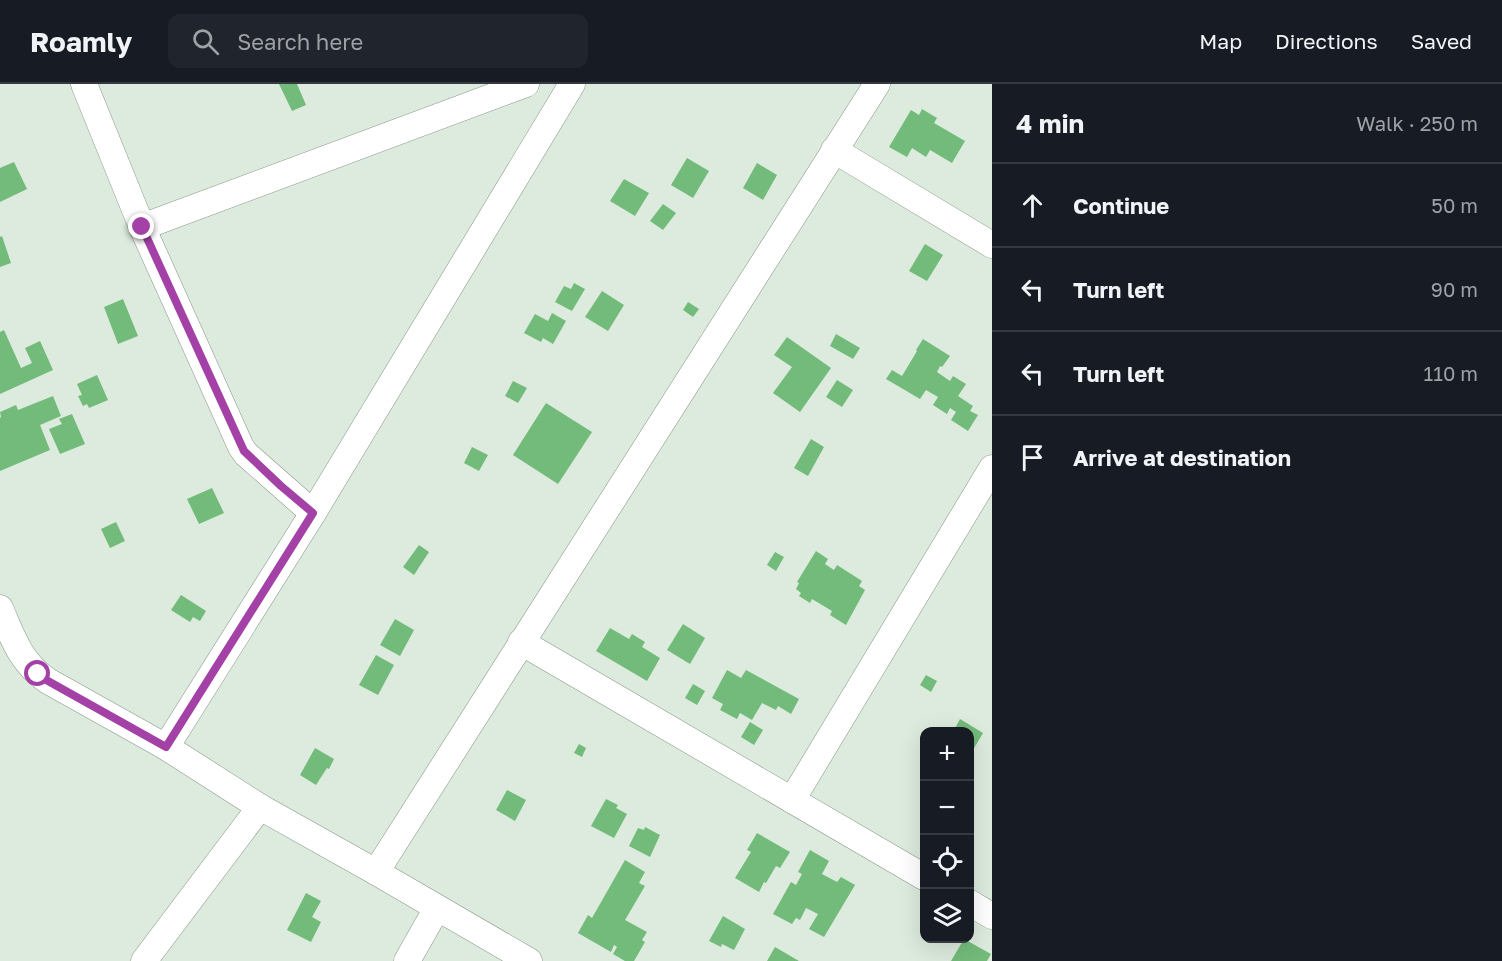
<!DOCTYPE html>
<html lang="en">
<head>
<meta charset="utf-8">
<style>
  body { margin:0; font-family:"Golos Text",sans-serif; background:#20242c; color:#f1f3f6 }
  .controls { position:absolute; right:18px; bottom:18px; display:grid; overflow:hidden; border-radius:12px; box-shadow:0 6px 24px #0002 }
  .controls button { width:54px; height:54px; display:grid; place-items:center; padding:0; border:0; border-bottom:2px solid #363941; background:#171b24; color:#f1f3f6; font:30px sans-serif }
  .stop { position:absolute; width:18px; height:18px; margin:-14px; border:4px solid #a441a7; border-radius:50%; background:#fff }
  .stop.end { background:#a441a7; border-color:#fff; box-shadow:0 2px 6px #0008 }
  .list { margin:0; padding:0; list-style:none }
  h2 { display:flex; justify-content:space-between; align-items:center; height:78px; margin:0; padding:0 24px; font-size:26px }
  h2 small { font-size:20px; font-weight:400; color:#9ea1a6 }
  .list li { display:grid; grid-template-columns:39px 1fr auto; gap:18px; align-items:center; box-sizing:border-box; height:84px; padding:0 24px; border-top:2px solid #363941 }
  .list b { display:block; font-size:22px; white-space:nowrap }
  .list em { font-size:20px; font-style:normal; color:#9ea1a6 }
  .icon { flex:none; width:33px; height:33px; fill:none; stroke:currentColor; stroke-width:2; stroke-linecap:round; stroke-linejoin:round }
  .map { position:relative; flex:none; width:992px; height:877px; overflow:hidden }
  header { display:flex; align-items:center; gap:36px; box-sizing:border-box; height:84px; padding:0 30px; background:#171b24; border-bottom:2px solid #363941 }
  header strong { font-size:28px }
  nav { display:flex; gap:33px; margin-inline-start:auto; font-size:21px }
  .search { width:420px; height:54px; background:#20242c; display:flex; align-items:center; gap:15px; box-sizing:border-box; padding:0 21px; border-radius:12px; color:#9ea1a6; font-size:22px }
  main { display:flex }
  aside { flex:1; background:#171b24 }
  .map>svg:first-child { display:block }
  .building { fill:#73bb7a }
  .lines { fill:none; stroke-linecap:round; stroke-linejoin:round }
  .minor-casing { stroke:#899689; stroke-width:27 }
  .minor { stroke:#fff; stroke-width:26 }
  .route { stroke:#a441a7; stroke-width:8 }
</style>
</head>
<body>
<header>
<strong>Roamly</strong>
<div class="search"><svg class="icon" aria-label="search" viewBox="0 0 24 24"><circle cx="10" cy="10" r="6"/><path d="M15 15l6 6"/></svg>Search here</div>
<nav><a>Map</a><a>Directions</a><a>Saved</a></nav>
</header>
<main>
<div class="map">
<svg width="992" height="877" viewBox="0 0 992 877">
  <rect width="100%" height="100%" fill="#dcebdd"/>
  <g class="building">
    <path d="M279,0H297L306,21L292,27Z"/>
    <path d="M922,25L937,34L934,39L965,57L952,79L930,66L926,73L912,64L907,73L889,63L911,26L919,31Z"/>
    <path d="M687,74L709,87L693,114L671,101Z"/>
    <path d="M14,78L27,105L0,118V84Z"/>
    <path d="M757,79L777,91L763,116L743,104Z"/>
    <path d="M624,95L649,109L635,132L610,117Z"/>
    <path d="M663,120L676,129L663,146L650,137Z"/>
    <path d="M2,152L11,179L0,183V153Z"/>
    <path d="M925,160L943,171L927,197L909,187Z"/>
    <path d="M574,199L585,205L572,227L555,218L564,202L571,205Z"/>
    <path d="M602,207L624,221L608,247L585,233Z"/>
    <path d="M123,215L138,252L118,260L104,223Z"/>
    <path d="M688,218L699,225L693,233L683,226Z"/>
    <path d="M552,229L566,237L553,260L543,254L541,258L524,249L535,230L548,237Z"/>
    <path d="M4,246L21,284L32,279L25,264L40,257L53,286L0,310V248Z"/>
    <path d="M836,250L860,264L853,275L830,262Z"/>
    <path d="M787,253L831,284L800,328L773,309L792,283L774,271Z"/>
    <path d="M923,255L950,272L942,283L940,282L937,288L950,297L953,292L966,300L958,312L973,322L970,327L978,331L968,347L951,336L956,328L950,324L947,330L933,321L938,313L926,306L920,315L886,295L892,286L902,292L917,267L916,266Z"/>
    <path d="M97,291L108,316L89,324L87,320L83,322L78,312L82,311L77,300Z"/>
    <path d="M837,296L853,306L842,323L826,313Z"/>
    <path d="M513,297L527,304L518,319L505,312Z"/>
    <path d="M53,312L61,332L40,341L50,366L0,387V334L1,333L0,328L16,321L18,326Z"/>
    <path d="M546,319L592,348L558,400L513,371Z"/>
    <path d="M72,330L85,360L60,370L49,345L62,340L59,335Z"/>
    <path d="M811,355L824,363L808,392L794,384Z"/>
    <path d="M472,363L488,371L479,387L464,379Z"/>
    <path d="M212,404L224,429L199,440L187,415Z"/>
    <path d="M116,438L125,457L110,464L101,445Z"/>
    <path d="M419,461L429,468L414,491L403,483Z"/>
    <path d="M816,467L828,475L825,480L834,486L837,481L862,497L859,502L865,506L846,541L830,531L832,527L812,515L810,519L799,512L801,509L796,505L799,499L797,498Z"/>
    <path d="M775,468L784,473L776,487L767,481Z"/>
    <path d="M181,511L206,527L200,537L193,533L190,538L171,526Z"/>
    <path d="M395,535L414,546L400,572L380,561Z"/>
    <path d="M683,540L705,554L690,580L667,566Z"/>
    <path d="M610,544L629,555L632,550L645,558L642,563L660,574L647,597L596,567Z"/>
    <path d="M376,571L394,581L378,611L359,601Z"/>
    <path d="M727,586L741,594L746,586L799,615L791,630L778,622L776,626L762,619L752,636L740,629L737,635L720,626L723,620L712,614Z"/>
    <path d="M926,591L937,597L931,608L920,601Z"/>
    <path d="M693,600L705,607L697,621L685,614Z"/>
    <path d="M960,635L983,649L970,671V648H953Z"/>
    <path d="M750,638L763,646L754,661L741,653Z"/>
    <path d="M579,660L586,664L582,673L574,669Z"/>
    <path d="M315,664L334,675L329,685L327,684L316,701L300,691Z"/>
    <path d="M507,706L526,716L515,737L496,726Z"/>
    <path d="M606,715L618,721L616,724L627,730L614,754L591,742Z"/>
    <path d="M645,743L660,751L650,773L629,762L638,744L644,746Z"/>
    <path d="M757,749L790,768L780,784L776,782L766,799L764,798L759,808L735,794L751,768L747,766Z"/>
    <path d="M810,766L829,777L822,790L837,798L841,793L855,801L824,853L809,845L818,830L806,824L800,836L796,834L792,840L773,830L791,798L796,801L802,790L798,788Z"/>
    <path d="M625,776L645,788L639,799L645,802L625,836L647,848L642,856L645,858L634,877H625L613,870L617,863L614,861L611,868L578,849L588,831L592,834Z"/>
    <path d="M306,809L321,817L312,833L321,838L311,858L287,846Z"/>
    <path d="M723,832L745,845L734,866L722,860L721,863L709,857Z"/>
    <path d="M964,855L991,870L987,877H951Z"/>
    <path d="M775,863L799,877H767Z"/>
  </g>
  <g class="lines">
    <g class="minor-casing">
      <g id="minor">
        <path d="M84,0L142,143L241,363L246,370L313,429"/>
        <path d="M834,66L992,161"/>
        <path d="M142,143L526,0"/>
        <path d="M0,524C13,554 20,578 48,597L166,663L260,723L376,788L529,877"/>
        <path d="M521,558L924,793"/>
        <path d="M166,663L313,429L572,0"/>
        <path d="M792,716L992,384"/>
        <path d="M376,788L877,0"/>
        <path d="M970,819L992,832"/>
        <path d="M144,877L260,723"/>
        <path d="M407,877L437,824"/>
      </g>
    </g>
    <use href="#minor" class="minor"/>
  </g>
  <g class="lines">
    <path class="route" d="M38,590L48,597L166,663L313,429L281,402L244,367L142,143"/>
  </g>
</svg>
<div class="controls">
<button>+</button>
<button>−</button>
<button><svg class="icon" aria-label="locate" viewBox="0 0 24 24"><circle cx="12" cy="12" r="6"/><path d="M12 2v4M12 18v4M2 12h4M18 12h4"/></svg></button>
<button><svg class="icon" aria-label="layers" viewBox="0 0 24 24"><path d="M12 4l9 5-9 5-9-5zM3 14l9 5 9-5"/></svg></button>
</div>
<div class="stop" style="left:38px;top:590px"></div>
<div class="stop end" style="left:142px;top:143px"></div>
</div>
<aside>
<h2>4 min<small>Walk · 250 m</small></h2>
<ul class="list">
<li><svg class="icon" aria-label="ahead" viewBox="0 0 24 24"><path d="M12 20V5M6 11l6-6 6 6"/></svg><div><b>Continue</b></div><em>50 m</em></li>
<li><svg class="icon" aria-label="left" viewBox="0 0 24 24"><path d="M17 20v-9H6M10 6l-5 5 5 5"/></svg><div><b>Turn left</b></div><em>90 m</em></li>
<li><svg class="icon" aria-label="left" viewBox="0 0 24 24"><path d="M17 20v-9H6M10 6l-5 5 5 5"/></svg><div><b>Turn left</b></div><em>110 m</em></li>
<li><svg class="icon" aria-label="arrive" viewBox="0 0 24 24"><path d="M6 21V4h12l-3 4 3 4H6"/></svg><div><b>Arrive at destination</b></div></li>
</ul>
</aside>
</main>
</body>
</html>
